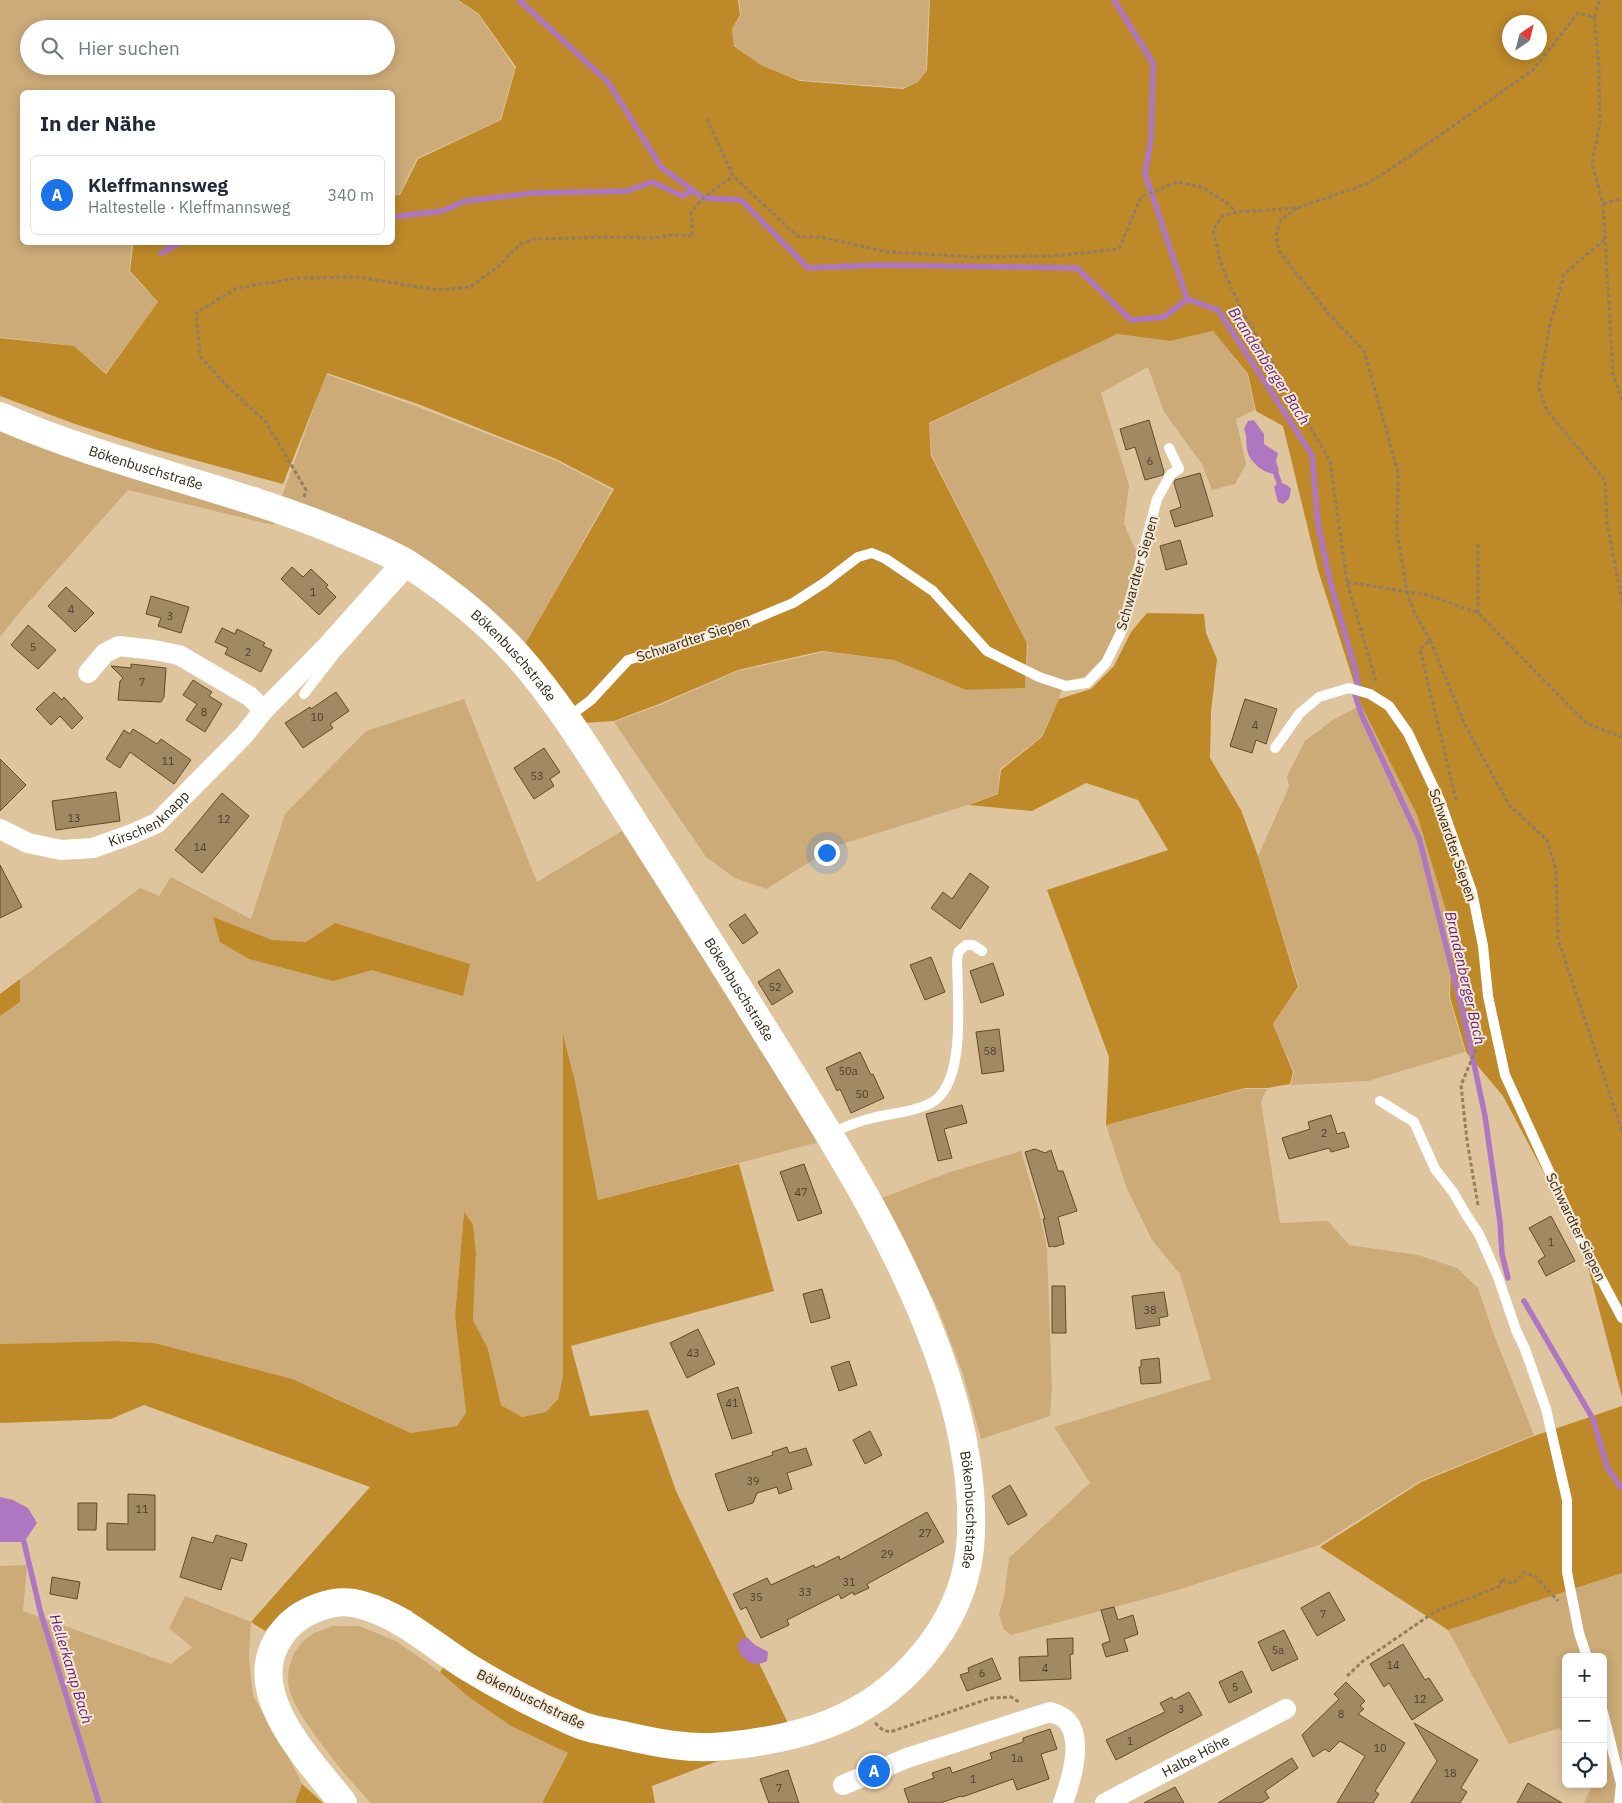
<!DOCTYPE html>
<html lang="de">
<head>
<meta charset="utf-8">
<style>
  body { margin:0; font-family:"IBM Plex Sans",sans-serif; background:#f6f6f7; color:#1f2937 }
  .controls { position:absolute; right:15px; bottom:15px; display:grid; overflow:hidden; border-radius:8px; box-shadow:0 2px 12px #0003 }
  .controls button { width:45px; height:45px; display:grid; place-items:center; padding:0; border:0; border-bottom:1px solid #e0e1e3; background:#fff; color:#1f2937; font:25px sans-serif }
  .compass { position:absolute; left:1502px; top:15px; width:45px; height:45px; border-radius:50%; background:#fff; box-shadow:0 2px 12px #0003; rotate:35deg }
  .you { position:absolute; left:826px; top:852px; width:18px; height:18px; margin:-12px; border:4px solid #fff; border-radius:50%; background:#1a73e8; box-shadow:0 0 0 8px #1a73e833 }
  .badge { display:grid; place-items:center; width:32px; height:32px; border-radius:50%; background:#1a73e8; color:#fff; font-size:16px; font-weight:700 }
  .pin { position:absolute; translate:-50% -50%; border:2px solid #fff; box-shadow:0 1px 5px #0006 }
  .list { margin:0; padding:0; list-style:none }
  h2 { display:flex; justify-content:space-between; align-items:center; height:65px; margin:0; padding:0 20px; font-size:21px }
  h2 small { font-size:16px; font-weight:400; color:#747a83 }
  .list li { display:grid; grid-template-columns:32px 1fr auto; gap:15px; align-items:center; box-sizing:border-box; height:80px; margin:0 10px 10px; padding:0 10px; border:1px solid #e0e1e3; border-radius:8px }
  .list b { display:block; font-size:19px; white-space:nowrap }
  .list p { margin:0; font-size:16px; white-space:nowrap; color:#747a83 }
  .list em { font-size:16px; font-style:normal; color:#747a83 }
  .icon { flex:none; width:28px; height:28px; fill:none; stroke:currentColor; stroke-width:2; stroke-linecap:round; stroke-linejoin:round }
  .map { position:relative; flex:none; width:1622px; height:1803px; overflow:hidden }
  .search { position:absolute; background:#fff; box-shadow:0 2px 12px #0003; left:20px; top:20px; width:375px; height:55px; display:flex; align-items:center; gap:12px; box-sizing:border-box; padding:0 18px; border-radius:28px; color:#747a83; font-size:19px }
  .panel { position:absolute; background:#fff; box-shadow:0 2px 12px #0003; left:20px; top:90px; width:375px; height:155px; border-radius:8px }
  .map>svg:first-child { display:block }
  .green { fill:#cdab79; fill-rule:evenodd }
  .forest { fill:#be8929; fill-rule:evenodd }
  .water { fill:#af77c2 }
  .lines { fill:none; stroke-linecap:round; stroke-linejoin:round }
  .stream { stroke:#af77c2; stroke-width:5.5 }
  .building { fill:#a18964; stroke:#624b28 }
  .path { stroke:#927f63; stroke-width:3; stroke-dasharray:4 2.5; stroke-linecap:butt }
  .service { stroke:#fff; stroke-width:10 }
  .minor { stroke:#fff; stroke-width:20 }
  .secondary { stroke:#fff; stroke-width:28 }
  .labels { text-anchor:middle; stroke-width:4; stroke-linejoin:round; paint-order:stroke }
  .number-label { font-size:11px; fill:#4e402c }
  .street-label { font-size:14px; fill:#322819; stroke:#f5e8d4 }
  .water-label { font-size:15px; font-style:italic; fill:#631c78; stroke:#f5e8d4 }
</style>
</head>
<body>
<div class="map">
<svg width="1622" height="1803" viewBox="0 0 1622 1803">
  <rect width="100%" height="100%" fill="#dfc59e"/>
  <g class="green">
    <path d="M0,0H457L479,15L515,68L500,120L417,158L399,195L393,194L392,92H22V242L135,243L132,245L129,272L158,302L106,373L74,346L0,337ZM29,29H386V66H29Z"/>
    <path d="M739,0H929L926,70L918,82L903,88L800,80L761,65L734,45L732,29L741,15Z"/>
    <path d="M1213,331L1247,374L1255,410L1236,419L1246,464L1235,484L1212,490L1202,464L1164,412L1148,367L1101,393L1129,485L1124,524L1137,553L1116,632L1102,659L1084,677L1064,681L1059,699L1041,737L1000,769L998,793L968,805L836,846L766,889L735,878L706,857L614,722L660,705L738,671L823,652L895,660L966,690L1025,688L1028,644L932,456L929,424L1116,334L1170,341Z"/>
    <path d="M326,374L418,407L557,461L612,490L524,646L281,499Z"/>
    <path d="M0,428L276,517L273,525L128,490L18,614L0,637Z"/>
    <path d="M464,699L537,882L622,831L819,1142L598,1200L575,1081L564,1037L563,1376L558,1399L546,1412L522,1417L501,1405L488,1349L473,1320L476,1253L473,1224L464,1213L455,1316L466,1413L458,1426L411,1433L333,1397L154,1343L116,1341L0,1344V1016L20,1002V979L140,888L159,896L171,877L251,919L285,814L366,731Z"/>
    <path d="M1361,705L1417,815L1452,930L1449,997L1465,1052L1368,1081L1291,1085L1294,1072L1273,1024L1299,987L1258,856L1289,787L1287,776L1305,741L1333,720Z"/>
    <path d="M1244,1089H1267L1261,1102L1280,1223L1328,1221L1349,1245L1418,1255L1457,1268L1478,1288L1494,1335L1534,1435L1420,1481L1319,1545L1174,1591L1011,1635L1004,1630L999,1614L1004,1596L1009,1558L1090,1483L1054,1427L1211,1379L1180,1274L1152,1240L1127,1189L1106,1125Z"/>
    <path d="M1021,1151L1040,1215L1047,1249L1052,1389L1050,1416L981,1439L963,1374L939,1311L882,1198L947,1173Z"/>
    <path d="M27,1565L23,1611L171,1664L192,1647L169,1628L185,1596L251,1622L249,1657L253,1696L285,1750L302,1784L295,1803H3L0,1799V1566Z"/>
    <path d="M1622,1573V1803H1584L1591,1788L1589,1784H1603V1657H1566V1738L1560,1728L1509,1744L1448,1630Z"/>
    <path d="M332,1626H359L396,1641L440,1672L470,1698L511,1726L568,1753L542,1803H371C348,1779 327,1753 308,1725C301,1715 294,1704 290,1692C284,1672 293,1646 311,1635C317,1631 326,1629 332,1626Z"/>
  </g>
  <g class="forest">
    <path d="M458,0H738L740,15L732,29L734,46L761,65L800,81L903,89L918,82L927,70L930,0H1622V1397L1588,1267L1560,1203L1503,1096L1466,1052L1450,997L1452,930L1417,815L1361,705L1318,570L1283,426L1256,411L1248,374L1213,331L1170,341L1117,334L929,423L931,456L1027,643L1025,688L966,690L894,660L822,651L738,670L659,704L614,721L583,723L524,646L614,489L556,459L418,404L327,373L283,484L154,449L75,424L0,396V338L74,346L106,374L158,302L130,271L133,246L136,243L392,242L393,195H400L418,159L501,120L516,67L479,14ZM1510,22H1540V52H1510Z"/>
    <path d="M1147,613L1204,614L1206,633L1217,659L1211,712L1210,758L1241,810L1258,856L1298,987L1273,1024L1293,1072L1290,1084L1267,1088H1245L1106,1125L1109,1057L1047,890L1168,850L1138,800L1086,783L1032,811L969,805L998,794L1001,770L1042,737L1059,699L1091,689L1114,666L1131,632Z"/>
    <path d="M213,917L272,940L306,942L335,923L470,964L463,996L372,970L333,981L249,959L220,942Z"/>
    <path d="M20,979V1002L0,1016V994Z"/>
    <path d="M563,1034L575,1081L598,1200L739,1164L774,1291L571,1346L590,1416L648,1410L676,1491L798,1744L715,1762L652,1786L655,1803H542L568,1753L511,1726L470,1698L440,1672L443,1668L412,1611L378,1595L343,1591L313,1596L283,1612L265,1631L251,1622L370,1487L144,1405L111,1419L0,1423V1344L116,1341L154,1343L292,1379L411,1433L457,1426L466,1413L455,1316L464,1212L473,1224L476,1253L473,1320L488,1349L501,1405L522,1417L546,1412L558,1399L563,1376Z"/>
    <path d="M1622,1406V1573L1448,1630L1320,1547L1421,1482L1534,1436Z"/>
    <path d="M302,1784L323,1803H295Z"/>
  </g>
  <g class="water">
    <path d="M1254,420L1264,434V444L1278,453L1276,461L1279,471L1276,474C1264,474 1249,462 1247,449C1246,442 1247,436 1244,429L1248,421Z"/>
    <path d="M1279,482L1287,485L1291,489L1289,499L1283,504L1278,502L1274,487Z"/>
    <path d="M0,1497L13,1500L28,1508L37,1523L24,1542H0Z"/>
    <path d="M748,1638L755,1645L768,1652L767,1661C752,1669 741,1659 737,1645L742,1639Z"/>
  </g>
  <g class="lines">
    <g class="stream">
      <path d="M519,0L608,82L661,167L703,198L741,200L808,268L877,265L1077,268L1131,320L1164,317L1187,299"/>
      <path d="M1114,0L1153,63L1151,139L1145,174L1187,299L1218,310L1312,455L1318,525L1330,581L1356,672L1358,686"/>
      <path d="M392,217L442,211L465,201L533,193L627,191L652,182L683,196L693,190"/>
      <path d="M161,253L182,242"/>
      <path d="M1276,474L1279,482"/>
      <path d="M1355,695L1362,716L1419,838L1465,1021L1485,1116L1500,1222L1502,1254L1508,1278"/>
      <path d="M1524,1301L1593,1419L1607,1467L1622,1489"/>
      <path d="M24,1542L40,1610L99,1803"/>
    </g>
  </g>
  <g class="building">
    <path d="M1149,420L1164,472L1163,475L1145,480L1135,447L1126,450L1120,429Z"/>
    <path d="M1200,473L1213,516L1175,527L1170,511L1181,507L1174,483L1175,480Z"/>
    <path d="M1180,540L1187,564L1166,570L1160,546Z"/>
    <path d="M292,567L303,577L311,569L328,585L326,587L336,597L319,615L281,579Z"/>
    <path d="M66,587L94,613L75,632L48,606Z"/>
    <path d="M151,596L189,607L181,633L158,626L161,618L146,614Z"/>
    <path d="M28,625L56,650L38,669L11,645Z"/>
    <path d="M222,628L235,634L237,629L265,643L263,646L272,650L261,672L225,654L228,648L215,642Z"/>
    <path d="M131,664L166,668L164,697L161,702L118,700L120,681L123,678L111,666L131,668Z"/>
    <path d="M193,680L212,692L209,696L222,704L205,732L186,720L197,704L183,695Z"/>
    <path d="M54,692L62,700L64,697L83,718L72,729L60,716L51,725L36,709Z"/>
    <path d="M336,692L349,711L330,724L333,728L303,748L285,723L310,707L311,709Z"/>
    <path d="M1245,699L1277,709L1266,744L1256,740L1252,753L1230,746Z"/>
    <path d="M133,729L157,744L161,739L191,760L174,784L130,752L120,768L106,759L124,730L130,734Z"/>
    <path d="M544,748L560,772L550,779L554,786L534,799L514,768Z"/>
    <path d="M0,759L26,785L0,811Z"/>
    <path d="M116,792L120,821L56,830L52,801Z"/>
    <path d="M222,793L249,816L202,873L175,850Z"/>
    <path d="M0,865L22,907L0,918Z"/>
    <path d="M970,873L989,887L960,929L931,908L943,892L952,899Z"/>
    <path d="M745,914L758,933L743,944L729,925Z"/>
    <path d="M931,957L945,992L925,1000L910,965Z"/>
    <path d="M993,963L1004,995L981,1003L970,971Z"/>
    <path d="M779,969L793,992L772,1005L758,982Z"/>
    <path d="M999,1029L1004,1071L982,1074L976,1032Z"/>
    <path d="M860,1052L871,1075L873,1074L884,1098L851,1113L840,1089L837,1091L826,1068Z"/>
    <path d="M962,1105L967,1123L944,1129L952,1158L938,1161L926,1114Z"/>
    <path d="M1331,1115L1337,1134L1344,1132L1349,1147L1331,1152L1329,1148L1289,1159L1282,1138L1310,1129L1308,1122Z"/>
    <path d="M1035,1149L1045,1153L1051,1150L1058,1171H1063L1077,1211L1058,1217L1064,1244L1054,1247L1053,1246L1049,1247L1043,1219H1045L1025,1152Z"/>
    <path d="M804,1164L822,1213L798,1221L780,1172Z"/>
    <path d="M1551,1216L1575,1261L1546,1276L1538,1261L1545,1256L1529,1228Z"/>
    <path d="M1052,1286H1065L1066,1333H1052Z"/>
    <path d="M822,1289L830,1318L811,1323L803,1294Z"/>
    <path d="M1164,1292L1168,1316L1159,1318L1160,1325L1136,1329L1132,1296Z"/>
    <path d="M698,1329L715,1364L687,1378L670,1343Z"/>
    <path d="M1159,1358L1161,1383L1141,1384L1139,1367H1141V1360Z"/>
    <path d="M849,1361L857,1385L839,1391L831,1367Z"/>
    <path d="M738,1387L752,1433L732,1439L717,1394Z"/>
    <path d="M870,1431L882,1455L865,1464L853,1440Z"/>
    <path d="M787,1447L789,1453L806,1448L812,1465L787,1473L792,1489L779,1494L777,1487L757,1493L753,1503L728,1511L715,1474L773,1455L772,1452Z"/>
    <path d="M1010,1485L1027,1515L1008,1525L992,1496Z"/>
    <path d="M128,1494L155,1495V1550H107V1523L128,1524Z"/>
    <path d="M78,1503H97L96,1530H78Z"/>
    <path d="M927,1512L944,1542L867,1584L869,1588L854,1595L853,1592L841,1599L839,1594L787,1620L789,1625L761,1638L746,1607L741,1610L733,1594L767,1578L771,1585L814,1565L815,1568L839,1556L840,1560Z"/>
    <path d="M216,1535L247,1544L242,1561L231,1558L221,1590L180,1577L192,1537L213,1543Z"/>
    <path d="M52,1577L80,1582L77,1599L50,1594Z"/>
    <path d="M1329,1592L1345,1620L1317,1636L1301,1608Z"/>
    <path d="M1114,1607L1118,1620L1133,1615L1138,1634L1124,1639L1128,1651L1106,1657L1102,1644L1110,1641L1101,1610Z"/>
    <path d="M1284,1630L1298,1659L1272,1671L1258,1642Z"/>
    <path d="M1073,1638V1654L1070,1655L1071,1679L1020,1681L1019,1657L1048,1656L1047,1639Z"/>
    <path d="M1403,1644L1425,1680L1429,1678L1443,1700L1412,1720L1389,1683L1384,1687L1370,1664Z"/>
    <path d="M992,1658L1001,1679L967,1691L960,1675L969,1672L968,1668Z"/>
    <path d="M1242,1671L1252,1692L1229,1703L1219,1682Z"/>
    <path d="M1346,1682L1365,1701L1360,1706L1364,1709L1358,1714L1405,1743L1375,1791L1379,1794L1373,1803H1337L1365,1756L1340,1741L1329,1752L1325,1749L1313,1757L1302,1735L1339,1699L1334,1694Z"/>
    <path d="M1189,1692L1202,1715L1116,1760L1106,1740L1165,1712L1160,1703L1172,1697L1174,1700Z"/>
    <path d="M1414,1723L1478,1760L1461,1788L1467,1792L1460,1803H1411L1437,1761Z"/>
    <path d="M1050,1729L1057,1749L1041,1754L1049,1779L1017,1790L1013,1779L962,1797L961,1796L940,1803H909L904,1789L934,1778L932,1773L950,1767L952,1773L992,1759L990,1753L1023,1742V1738Z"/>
    <path d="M1292,1758L1298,1768L1265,1791L1269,1798L1261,1803H1218Z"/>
    <path d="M788,1770L799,1803H769L760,1779Z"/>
    <path d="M1528,1783L1562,1803H1517Z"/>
    <path d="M1175,1787L1184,1803H1144Z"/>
  </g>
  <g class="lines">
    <g class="path">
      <path d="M1594,17L1600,0"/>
      <path d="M707,119L733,176L797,236L825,238L888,252L975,257L1052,256L1119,249L1141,197L1177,182L1202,187L1227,203L1236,212"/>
      <path d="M1603,204L1620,199"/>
      <path d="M1297,208L1281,220L1276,235L1279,251L1329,314L1364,351L1398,472L1397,532L1407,592L1414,612L1430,640"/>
      <path d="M1604,240L1564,274L1549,329L1539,388L1547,411L1605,480L1607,522L1622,602"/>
      <path d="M304,497L306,490L266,422L227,386L200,356L196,313L237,288L299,278L357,277L438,290L470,287L499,266L520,244L535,239L614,237L652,238L673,235L693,236L691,212L703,198L733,176"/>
      <path d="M1347,582L1428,595L1478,613L1586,723L1622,737"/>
      <path d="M1478,613V544"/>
      <path d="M1376,681L1347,582L1330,461L1242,311L1222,267L1213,230L1222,216L1237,212L1297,208L1367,184L1413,154L1533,70L1578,13L1594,17L1599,67L1600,123L1592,163L1603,204L1613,374L1622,400"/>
      <path d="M1456,800L1420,649L1430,640L1465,725L1509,805L1547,840L1556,870L1558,939L1622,1131"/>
      <path d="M1478,1205L1467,1141L1461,1085L1482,1035"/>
      <path d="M1347,1676L1363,1661L1436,1611L1501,1586V1579L1513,1584L1524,1572L1536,1577L1558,1601"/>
      <path d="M875,1723L883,1730L890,1732L991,1698L1011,1697L1019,1702"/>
    </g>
    <g class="service">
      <path d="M304,694L334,655L412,568"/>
      <path d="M567,718L591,700L628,660L733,628L793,603L824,583L858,557L872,553L886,559L933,591L987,651L1039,677L1066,686L1087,683L1106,663L1122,630L1157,499L1171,474L1179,469L1169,448"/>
      <path d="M1275,748L1300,713L1319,697L1349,688L1370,694L1389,706L1408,733L1440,801L1472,892L1483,946L1488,996L1505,1075L1582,1243L1622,1318"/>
      <path d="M1380,1101L1414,1122L1435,1169L1453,1192L1467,1216L1479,1234L1498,1277L1516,1330L1525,1349L1546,1409L1567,1500V1572L1579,1633L1587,1657"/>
      <path d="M829,1134C841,1129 853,1123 865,1120C886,1113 909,1114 929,1104C968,1087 957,995 957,959L959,951L966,945H973L982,951"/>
      <path d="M1603,1712L1621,1784L1619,1803"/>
    </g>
    <g class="minor">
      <path d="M88,673L105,653L119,646L154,650L179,655L249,696L264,710L328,645L403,561"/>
      <path id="s1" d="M0,829L28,843L61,850L93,848L132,834L157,823L244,735L264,710"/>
      <path d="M843,1785L907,1758L1050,1712C1056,1714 1063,1716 1067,1721C1084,1740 1071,1781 1063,1803"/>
      <path id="s2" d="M1105,1803L1286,1709"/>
    </g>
    <path class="secondary" id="s3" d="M0,416C109,464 226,486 336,531C360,541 385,550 408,564C448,590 486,620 519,657C562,706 596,763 631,818C669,878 707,937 744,997C819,1119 903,1241 947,1379C964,1431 975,1494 970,1548C962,1626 901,1696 828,1724C796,1736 760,1743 726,1746C690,1750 656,1743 622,1735C609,1732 595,1730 583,1726C571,1722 559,1715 547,1710C520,1697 492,1682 466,1666C433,1645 403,1617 365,1606C342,1598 322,1604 302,1615C290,1623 283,1630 276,1643C246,1698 312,1763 343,1803"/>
  </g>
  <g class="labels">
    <g class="number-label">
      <text x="1150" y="465">6</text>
      <text x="313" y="596">1</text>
      <text x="71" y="613">4</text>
      <text x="170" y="620">3</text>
      <text x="33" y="651">5</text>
      <text x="248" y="656">2</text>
      <text x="142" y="686">7</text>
      <text x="204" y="716">8</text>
      <text x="317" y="721">10</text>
      <text x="1255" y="729">4</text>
      <text x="168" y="765">11</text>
      <text x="537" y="780">53</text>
      <text x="74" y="822">13</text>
      <text x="224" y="823">12</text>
      <text x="200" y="851">14</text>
      <text x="775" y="991">52</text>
      <text x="990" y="1055">58</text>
      <text x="848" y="1075">50a</text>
      <text x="862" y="1098">50</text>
      <text x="1324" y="1137">2</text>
      <text x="801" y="1196">47</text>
      <text x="1551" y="1246">1</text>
      <text x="1150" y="1314">38</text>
      <text x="693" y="1357">43</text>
      <text x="732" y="1407">41</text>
      <text x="753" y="1485">39</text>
      <text x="142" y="1513">11</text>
      <text x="925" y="1537">27</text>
      <text x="887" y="1558">29</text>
      <text x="849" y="1586">31</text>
      <text x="805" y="1596">33</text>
      <text x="756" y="1601">35</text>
      <text x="1323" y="1618">7</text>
      <text x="1278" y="1654">5a</text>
      <text x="1393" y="1669">14</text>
      <text x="1045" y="1672">4</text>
      <text x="982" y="1677">6</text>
      <text x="1235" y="1691">5</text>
      <text x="1420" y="1703">12</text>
      <text x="1181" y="1713">3</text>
      <text x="1341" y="1718">8</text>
      <text x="1130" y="1745">1</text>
      <text x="1380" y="1752">10</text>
      <text x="1017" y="1762">1a</text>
      <text x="1450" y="1777">18</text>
      <text x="973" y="1783">1</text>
      <text x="779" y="1792">7</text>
    </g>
    <g class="street-label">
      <text dy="5" stroke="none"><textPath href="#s3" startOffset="155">Bökenbuschstraße</textPath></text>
      <text transform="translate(1137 573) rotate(-74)" y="5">Schwardter Siepen</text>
      <text transform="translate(693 639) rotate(-18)" y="5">Schwardter Siepen</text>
      <text dy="5" stroke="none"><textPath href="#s3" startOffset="575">Bökenbuschstraße</textPath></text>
      <text dy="5" stroke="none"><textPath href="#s1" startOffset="161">Kirschenknapp</textPath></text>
      <text transform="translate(1453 845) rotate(71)" y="5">Schwardter Siepen</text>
      <text dy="5" stroke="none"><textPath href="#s3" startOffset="979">Bökenbuschstraße</textPath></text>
      <text transform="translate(1576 1227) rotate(64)" y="5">Schwardter Siepen</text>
      <text dy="5" stroke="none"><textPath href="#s3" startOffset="1555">Bökenbuschstraße</textPath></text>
      <text transform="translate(531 1699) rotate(26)" y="5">Bökenbuschstraße</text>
      <text dy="5" stroke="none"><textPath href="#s2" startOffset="102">Halbe Höhe</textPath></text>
    </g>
    <g class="water-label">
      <text transform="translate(1269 366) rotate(57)" y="5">Brandenberger Bach</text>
      <text transform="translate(1465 978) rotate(77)" y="5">Brandenberger Bach</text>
      <text transform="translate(71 1669) rotate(73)" y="5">Hellerkamp Bach</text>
    </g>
  </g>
</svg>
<div class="controls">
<button>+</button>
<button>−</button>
<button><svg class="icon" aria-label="locate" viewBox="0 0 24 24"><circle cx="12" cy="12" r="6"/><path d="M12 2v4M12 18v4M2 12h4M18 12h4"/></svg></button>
</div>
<svg class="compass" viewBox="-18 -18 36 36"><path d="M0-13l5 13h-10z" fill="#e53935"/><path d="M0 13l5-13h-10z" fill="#747a83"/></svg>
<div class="you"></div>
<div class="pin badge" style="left:874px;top:1771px">A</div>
<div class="search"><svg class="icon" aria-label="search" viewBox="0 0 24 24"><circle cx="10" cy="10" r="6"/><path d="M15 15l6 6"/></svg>Hier suchen</div>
<section class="panel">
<h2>In der Nähe<small></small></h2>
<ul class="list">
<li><span class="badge">A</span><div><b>Kleffmannsweg</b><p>Haltestelle · Kleffmannsweg</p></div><em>340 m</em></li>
</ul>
</section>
</div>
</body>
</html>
